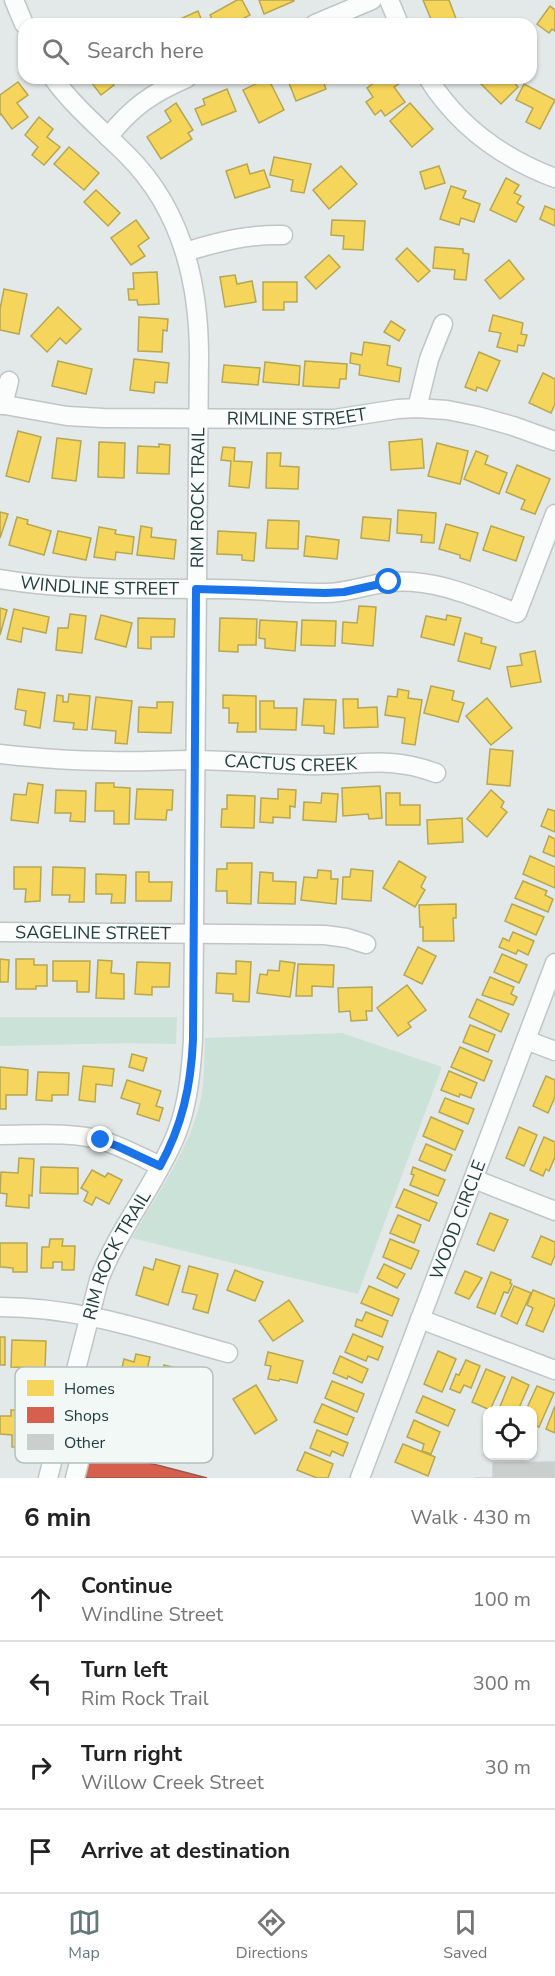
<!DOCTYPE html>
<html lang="en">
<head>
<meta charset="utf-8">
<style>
  body { margin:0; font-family:"Nunito Sans",sans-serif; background:#f6f6f6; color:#222 }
  .controls { position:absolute; right:18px; bottom:18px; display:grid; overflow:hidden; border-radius:12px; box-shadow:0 2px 4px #0004 }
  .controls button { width:54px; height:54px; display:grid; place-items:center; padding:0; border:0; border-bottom:2px solid #e0e0e0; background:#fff; color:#222; font:30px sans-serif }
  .stop { position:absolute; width:18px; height:18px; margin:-14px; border:4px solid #1a73e8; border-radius:50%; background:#fff }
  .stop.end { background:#1a73e8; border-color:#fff; box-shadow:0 2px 6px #0008 }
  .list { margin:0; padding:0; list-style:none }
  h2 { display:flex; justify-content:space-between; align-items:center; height:78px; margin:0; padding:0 24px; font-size:26px }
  h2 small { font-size:20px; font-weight:400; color:#767676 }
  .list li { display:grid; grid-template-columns:39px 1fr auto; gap:18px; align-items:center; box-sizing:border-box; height:84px; padding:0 24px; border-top:2px solid #e0e0e0 }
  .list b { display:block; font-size:22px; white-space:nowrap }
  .list p { margin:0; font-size:20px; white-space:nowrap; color:#767676 }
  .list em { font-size:20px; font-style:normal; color:#767676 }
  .icon { flex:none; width:33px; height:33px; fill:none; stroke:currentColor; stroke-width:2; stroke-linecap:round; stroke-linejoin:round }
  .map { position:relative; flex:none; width:555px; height:1478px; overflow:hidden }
  .search { position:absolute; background:#fff; box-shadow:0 2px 4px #0004; left:18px; right:18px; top:18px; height:66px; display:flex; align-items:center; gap:15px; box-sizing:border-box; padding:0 21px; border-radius:18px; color:#767676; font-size:22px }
  .sheet { height:414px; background:#fff }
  nav { display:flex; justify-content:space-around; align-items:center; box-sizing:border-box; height:84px; border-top:2px solid #e0e0e0; background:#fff; font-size:16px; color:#767676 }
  nav a { display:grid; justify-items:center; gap:3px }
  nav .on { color:#647878 }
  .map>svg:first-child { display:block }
  .green { fill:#cbe2d8 }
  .homes { fill:#f6d55c; stroke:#b6a752; stroke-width:1.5 }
  .shops { fill:#d6604d; stroke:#9f5548; stroke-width:1.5 }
  .building { fill:#cacfce; stroke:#cbd1d0; stroke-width:1.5 }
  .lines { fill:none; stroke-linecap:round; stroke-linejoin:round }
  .minor-casing { stroke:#c0c5c5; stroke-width:21 }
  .minor { stroke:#fbfcfc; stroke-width:18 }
  .route { stroke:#1a73e8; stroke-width:8 }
  .labels { text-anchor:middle; stroke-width:6; stroke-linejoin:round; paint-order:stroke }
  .street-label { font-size:18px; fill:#203c3b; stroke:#f1f8f6 }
  .key { fill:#f1f8f6; stroke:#b2c0be; stroke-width:1.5 }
  .key-label { font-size:16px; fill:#203c3b }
</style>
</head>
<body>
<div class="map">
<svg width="555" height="1478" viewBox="0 0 555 1478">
  <rect width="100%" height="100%" fill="#e3e8e8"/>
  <g class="green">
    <path d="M0,1017H177L176,1044L128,1043L0,1046Z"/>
    <path d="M342,1033L442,1067L358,1294L132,1238C156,1196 186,1154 199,1107C205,1085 204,1061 205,1038Z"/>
  </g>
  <g class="homes">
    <path d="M237,0H242L250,15L233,24H215L210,15Z"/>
    <path d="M259,0H294V1L264,14Z"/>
    <path d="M423,0H449L458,24H433Z"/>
    <path d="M550,6L555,10V31L552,29L549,33L537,24Z"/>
    <path d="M198,11L203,24H169Z"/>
    <path d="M88,78H109L114,85L101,95Z"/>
    <path d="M268,78L284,110L259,123L243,90Z"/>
    <path d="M287,78H322L326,89L296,101Z"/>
    <path d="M381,78H395L399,84L394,87L405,102L385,116L381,110L375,115L366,102L373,97L367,88Z"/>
    <path d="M475,78H510L518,87L501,104Z"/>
    <path d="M18,82L28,95L17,103L28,117L12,129L1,114L0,115V95Z"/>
    <path d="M524,84L555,100L540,129L526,122L533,108L516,100Z"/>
    <path d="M227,89L236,111L202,125L195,109L205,105L203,99Z"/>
    <path d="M176,103L193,130L188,133L192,139L161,159L147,137L171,121L165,111Z"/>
    <path d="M410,103L433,129L412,147L390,121Z"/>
    <path d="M39,117L53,129L47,137L60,147L44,165L32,155L38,147L25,135Z"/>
    <path d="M69,147L99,173L84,190L54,164Z"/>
    <path d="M274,157L311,164L304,193L291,191L293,180L270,175Z"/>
    <path d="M247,164L250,174L264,170L270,187L235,198L226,171Z"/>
    <path d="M341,166L357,184L329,209L313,190Z"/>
    <path d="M439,166L445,183L425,189L420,172Z"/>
    <path d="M506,178L519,185L514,193L521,196L517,203L524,207L516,222L490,210Z"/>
    <path d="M451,186L466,191L463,198L480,204L474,222L461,218L459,225L440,219Z"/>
    <path d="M96,190L120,213L108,226L84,202Z"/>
    <path d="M545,206L555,210V226L540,219Z"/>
    <path d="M136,220L149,238L138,246L145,256L131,265L111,238Z"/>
    <path d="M332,220L365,221L363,250L343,249L344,236L331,235Z"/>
    <path d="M435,247L463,249V253L469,254L466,280L454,279L455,270L433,268Z"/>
    <path d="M407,248L430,271L418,282L396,259Z"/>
    <path d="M329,255L340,267L316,289L305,277Z"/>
    <path d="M509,260L524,279L500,299L485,280Z"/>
    <path d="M157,272L159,304L138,305L137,300H129L128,289H134L133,273Z"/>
    <path d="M235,275L237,284L252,281L256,302L225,307L220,277Z"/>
    <path d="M263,282H297V302H284V310H263Z"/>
    <path d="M4,289L27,294L19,334L0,330V309Z"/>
    <path d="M58,307L81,329L66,344L60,338L47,352L31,336Z"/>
    <path d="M493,315L523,323L521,334L527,335L524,346L518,345L517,352L497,347L501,333L489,331Z"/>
    <path d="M139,317L168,319L167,331L163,330L162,352L138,351Z"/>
    <path d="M391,321L405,330L399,341L384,332Z"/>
    <path d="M364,342L390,346L387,365L401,368L399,382L359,375L360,365L350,363L351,353L362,355Z"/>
    <path d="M479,352L500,361L487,391L477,387L476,391L465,387Z"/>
    <path d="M134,359L169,363L167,383L155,382L154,393L130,390Z"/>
    <path d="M58,361L92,369L86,394L52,386Z"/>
    <path d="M305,361L347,364L346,379H340L339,388L303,386Z"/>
    <path d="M265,362L300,366L299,385L263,382Z"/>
    <path d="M224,365L260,368L258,385L222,382Z"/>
    <path d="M543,373L555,379V404L551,413L529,403Z"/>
    <path d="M18,431L41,437L29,482L6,476Z"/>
    <path d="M57,438L81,441L76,481L52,478Z"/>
    <path d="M422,439L424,468L391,470L389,442Z"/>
    <path d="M99,442L125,443L124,478L98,477Z"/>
    <path d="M437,443L468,451L460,484L428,476Z"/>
    <path d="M159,444L170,445L169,474L137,473L138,446L159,447Z"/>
    <path d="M223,447L235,448L234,461L252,462L249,488L229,486L231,461L221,460Z"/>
    <path d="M476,451L488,456L485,464L507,473L499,494L464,479Z"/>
    <path d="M267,453H281L280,466L299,467L298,489L266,488Z"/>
    <path d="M517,465L550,479L535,514L521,509L525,500L506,492Z"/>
    <path d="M398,510L436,513L434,543L421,542L422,535L397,533Z"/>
    <path d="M0,512L8,514L0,538Z"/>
    <path d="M17,517L28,520L27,524L51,531L44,555L9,545Z"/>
    <path d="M363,517L391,519L389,541L361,538Z"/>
    <path d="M268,520L299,521L298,549L266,548Z"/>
    <path d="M446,524L478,533L470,561L460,558V555L439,549Z"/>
    <path d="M141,526L152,528L151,537L176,540L174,559L137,555Z"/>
    <path d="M491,526L524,537L516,561L483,550Z"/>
    <path d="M99,527L116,530L115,534L134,537L132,554L116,552L115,560L94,557Z"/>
    <path d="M58,531L91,538L86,560L53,553Z"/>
    <path d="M218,531L256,533L254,561L242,560V555L217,554Z"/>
    <path d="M306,536L339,540L337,559L304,556Z"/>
    <path d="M359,606L376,607L373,646L342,643L343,622L357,623Z"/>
    <path d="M0,608L7,610L0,635Z"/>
    <path d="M14,609L49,617L46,633L23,628L21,642L7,639Z"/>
    <path d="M70,614L86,616L82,653L56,650L58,628H68Z"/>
    <path d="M101,615L132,623L126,647L95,639Z"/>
    <path d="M447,615L461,618L454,645L421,637L426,616L446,620Z"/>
    <path d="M138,618L175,619L174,637H151V649L138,648Z"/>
    <path d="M220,618L257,619L256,645H238V652L219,651Z"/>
    <path d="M260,620L297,622L295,651L265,648V639L259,638Z"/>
    <path d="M302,620L336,621L335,646L301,645Z"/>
    <path d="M465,633L482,638L481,643L496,647L490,669L458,661Z"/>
    <path d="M535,651L541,682L511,687L507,667L522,665L520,654Z"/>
    <path d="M431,686L454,691L452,700L464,703L458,722L424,713Z"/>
    <path d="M18,689L45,693L40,728L24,725L26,711L15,709Z"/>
    <path d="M398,689L409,691L408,698L422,700L415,745L402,743L405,718L385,715L388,696L397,697Z"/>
    <path d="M69,694L90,696L87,730L73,729L74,723L54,721L57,695L63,696V702H68Z"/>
    <path d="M223,695L256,696V732H237L238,723H229V708H223Z"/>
    <path d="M96,697L132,701L127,744L115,743L116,731L92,729Z"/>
    <path d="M487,698L512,728L491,745L466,716Z"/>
    <path d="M304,699L336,700L334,734L324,733V726L302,725Z"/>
    <path d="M343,699H358V708L377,707L378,727L344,728Z"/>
    <path d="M260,701H274V708H297L296,730L260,729Z"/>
    <path d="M157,702H173L171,733L138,732L139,707L157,708Z"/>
    <path d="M490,749L513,751L510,786L487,784Z"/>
    <path d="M28,783L43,785L38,823L11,820L14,794L26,795Z"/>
    <path d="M96,783H114V787L130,788L129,824H114V811H95Z"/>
    <path d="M380,786L382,818L369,819L368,814L343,816L342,788Z"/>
    <path d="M137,789L173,790L172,810H167L166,820L135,819Z"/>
    <path d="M278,789L296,790L295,807L290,806V818L273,817V823L260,822L261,798L278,799Z"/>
    <path d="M56,790L86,791L85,822L70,821L71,813H55Z"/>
    <path d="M491,790L504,802L501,807L507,812L487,837L467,819Z"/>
    <path d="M322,793L338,794L336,822L303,820L304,802L321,803Z"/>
    <path d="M386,793H400V805H420V825H386Z"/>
    <path d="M227,795L255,796L254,828L221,827L222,809H227Z"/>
    <path d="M548,809L555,811V832L541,826Z"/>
    <path d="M462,818L463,842L428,844L427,820Z"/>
    <path d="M549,836L555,839V857L543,852Z"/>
    <path d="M530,856L555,867V888L523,874Z"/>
    <path d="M399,861L426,877L421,887L425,890L415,907L383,888Z"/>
    <path d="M227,863H252L251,904L227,903V891H216L217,869H227Z"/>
    <path d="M14,867H41L40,901L25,902L26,889H14Z"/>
    <path d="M53,867L85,868L84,902H69L70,895H52Z"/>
    <path d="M351,869L373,871L371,901L342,899L343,877H350Z"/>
    <path d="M318,870L331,871V879H338L336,904L301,900L304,877L317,878Z"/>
    <path d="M136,872H149V882H172L171,901H136Z"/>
    <path d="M260,872L273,873V881L296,882L295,904L258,903Z"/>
    <path d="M96,874L126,875L125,903H111L112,894H96Z"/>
    <path d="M523,881L547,891L545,895L553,899L548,912L515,898Z"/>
    <path d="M456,904V918H453L454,941H423V927H420L419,905Z"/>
    <path d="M512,904L544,917L536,935L505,921Z"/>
    <path d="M513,932L534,941L528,955L518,950L516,954L499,947L503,938L509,941Z"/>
    <path d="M418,947L436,956L422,984L404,975Z"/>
    <path d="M502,954L527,965L519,983L494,972Z"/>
    <path d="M0,959L9,960L8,982H0Z"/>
    <path d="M16,959H34V965H47V986H36V989H16Z"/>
    <path d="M98,960L112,961L111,973L124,974V999L96,998Z"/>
    <path d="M53,961H90L89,992H77V981H53Z"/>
    <path d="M236,961L251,962L249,1002L233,1001V994L216,993L217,973L236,974Z"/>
    <path d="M280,961L295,963L290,997L257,993L260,974L267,975L268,970L279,971Z"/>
    <path d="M137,962L170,963L169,987H152V995L135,994Z"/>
    <path d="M298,964L334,965L333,987L312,986V996H296Z"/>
    <path d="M490,977L514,987L511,994L517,997L513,1005L482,995Z"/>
    <path d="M407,985L426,1010L408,1023L411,1027L398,1036L377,1008Z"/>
    <path d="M372,987V1011H366L367,1020L351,1021L350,1011L339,1012L338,988Z"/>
    <path d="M477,999L509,1014L501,1032L469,1017Z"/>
    <path d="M470,1025L495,1035L488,1052L463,1042Z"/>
    <path d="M460,1047L492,1061L484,1081L451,1067Z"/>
    <path d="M132,1054L147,1058L143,1071L129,1067Z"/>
    <path d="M83,1066L114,1069L112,1086L96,1084L95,1102L79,1100Z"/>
    <path d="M0,1067L28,1070L27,1095H6V1109H0Z"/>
    <path d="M449,1071L477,1083L471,1098L460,1094L459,1097L441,1090Z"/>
    <path d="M38,1072L69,1073L68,1095H52V1101L36,1100Z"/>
    <path d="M546,1076L555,1080V1097L548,1113L533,1106Z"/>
    <path d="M127,1080L161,1091L156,1106L163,1108L159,1121L137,1114L140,1104L121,1098Z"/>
    <path d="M445,1098L474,1109L468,1124L439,1112Z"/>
    <path d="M431,1117L463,1131L455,1150L423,1136Z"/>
    <path d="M519,1127L537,1135L524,1166L506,1158Z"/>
    <path d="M544,1137L555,1142V1157L549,1171L546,1169L543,1176L530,1170Z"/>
    <path d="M426,1144L452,1155L445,1171L419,1160Z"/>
    <path d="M19,1158L34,1159L32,1196L29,1195V1208L6,1206L7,1194L0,1193L1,1172L18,1173Z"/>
    <path d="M41,1167L78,1168V1194L40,1193Z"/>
    <path d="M413,1167L445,1180L438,1196L410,1185L414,1175L411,1174Z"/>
    <path d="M92,1170L105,1177L108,1173L122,1180L109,1204L96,1197L92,1205L84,1201L88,1192L81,1188Z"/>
    <path d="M404,1189L437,1203L429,1221L396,1207Z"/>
    <path d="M490,1213L508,1220L494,1251L477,1244Z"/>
    <path d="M398,1215L421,1225L414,1243L390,1233Z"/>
    <path d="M541,1236L555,1242V1255L551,1265L532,1257Z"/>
    <path d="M50,1239H63L62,1246H75L74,1270H62V1262H53V1268H41L42,1247H49Z"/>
    <path d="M390,1239L419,1251L411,1269L383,1257Z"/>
    <path d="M0,1243H27V1272H13V1268L0,1267Z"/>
    <path d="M156,1259L180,1266L168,1305L136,1295L144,1267L153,1270Z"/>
    <path d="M384,1264L405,1274L397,1288L377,1278Z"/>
    <path d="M189,1266L218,1274L208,1313L193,1309L197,1295L182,1292Z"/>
    <path d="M235,1270L263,1282L255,1301L227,1290Z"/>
    <path d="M465,1271L482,1278L469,1299L455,1293Z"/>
    <path d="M491,1272L511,1280L510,1283L512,1284L508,1293L504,1292L495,1314L477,1307Z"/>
    <path d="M369,1286L399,1299L392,1316L361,1303Z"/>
    <path d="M514,1286L531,1293L517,1324L501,1316Z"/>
    <path d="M533,1290L555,1299V1304L543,1332L526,1325L533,1308L527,1305Z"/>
    <path d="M289,1300L303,1321L273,1341L259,1321Z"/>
    <path d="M366,1312L388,1321L382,1337L355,1326L357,1319L362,1321Z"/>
    <path d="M353,1334L383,1347L378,1360L368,1356L366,1361L345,1352Z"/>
    <rect x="0" y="1337" width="5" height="28"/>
    <path d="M12,1340L46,1341L45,1368L11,1367Z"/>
    <path d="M438,1351L456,1359L442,1392L424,1384Z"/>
    <path d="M268,1352L303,1361L297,1383L280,1379L279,1381L268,1379L271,1366L265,1365Z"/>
    <path d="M136,1354L150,1357L140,1399L130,1396L128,1402L115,1399L124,1359L134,1362Z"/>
    <path d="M340,1356L368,1369L362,1383L348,1376L347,1379L333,1373Z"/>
    <path d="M466,1360L480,1366L471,1388L464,1385L460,1393L450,1389L456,1374L459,1375Z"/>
    <path d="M164,1365L188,1371L181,1395L174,1393L171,1404L155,1399Z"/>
    <path d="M486,1369L505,1377L490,1410L472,1402Z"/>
    <path d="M512,1377L529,1385L518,1410H501L499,1409Z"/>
    <path d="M332,1381L364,1394L357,1412L325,1398Z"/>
    <path d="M256,1385L277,1420L255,1434L233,1399Z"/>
    <path d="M537,1386L554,1393L539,1427L532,1424V1410H526Z"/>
    <path d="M423,1396L455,1410L448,1426L416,1412Z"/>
    <path d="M322,1404L354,1418L347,1435L314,1422Z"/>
    <path d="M555,1406V1433L546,1429Z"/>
    <path d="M11,1410H28L27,1447H12V1435L0,1434V1416H11Z"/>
    <path d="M414,1420L440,1432L431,1454L422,1451L424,1444L407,1437Z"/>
    <path d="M317,1430L348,1443L343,1456L332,1451L330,1456L310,1448Z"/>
    <path d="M403,1444L435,1457L428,1476L395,1462Z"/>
    <path d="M305,1452L333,1464L328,1478H317L297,1470Z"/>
  </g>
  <path class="shops" d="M89,1449L161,1466L207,1478H83Z"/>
  <path class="building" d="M554,1462V1478H475H493V1463Z"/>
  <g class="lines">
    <g class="minor-casing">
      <g id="minor">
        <path d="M14,0L24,24"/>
        <path d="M389,0L399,24"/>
        <path d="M315,24L372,0"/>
        <path d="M428,78C458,126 502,158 555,178"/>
        <path d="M108,137C132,107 152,93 187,78"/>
        <path d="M185,252C218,242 248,234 283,235"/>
        <path id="s1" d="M0,404L67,416L103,418L334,419L398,409L417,408L447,410L477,416L513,426L555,441"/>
        <path d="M3,405L9,381"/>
        <path d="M417,408L429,359L443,324"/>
        <path id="s2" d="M0,579C71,591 142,588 214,589C250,589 287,593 323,593C346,594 368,584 390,582C435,578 477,598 517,613L555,514"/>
        <path id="s3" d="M0,754C36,758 73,761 109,761C137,762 164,760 192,760C230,760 268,764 306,765C356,767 386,754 436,773"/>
        <path id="s4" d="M0,932L325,935L347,938L366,944"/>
        <path d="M526,1040L555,1051"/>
        <path d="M0,1135C34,1135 71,1131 104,1141C123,1147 141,1157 160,1166"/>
        <path d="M474,1179L555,1211"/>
        <path d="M0,1307C80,1307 152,1332 228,1353"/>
        <path d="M420,1319L555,1370"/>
        <path d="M62,1421L88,1427L75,1478"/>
        <path d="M88,1427L113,1433"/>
        <path id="s5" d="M48,1478L99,1280C118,1229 155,1186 176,1135C188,1105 191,1072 193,1040L199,356C199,281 181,208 126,154C101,129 74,107 53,78"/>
        <path id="s6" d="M360,1478L555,963"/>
      </g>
    </g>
    <use href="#minor" class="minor"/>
  </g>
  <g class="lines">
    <path class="route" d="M101,1140L117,1146L160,1166C182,1126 191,1086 193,1040L196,589L325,593L344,592L389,582"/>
  </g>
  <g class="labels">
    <g class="street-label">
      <text dy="6" stroke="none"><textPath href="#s1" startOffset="298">RIMLINE STREET</textPath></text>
      <text dy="6" stroke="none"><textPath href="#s5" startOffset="1008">RIM ROCK TRAIL</textPath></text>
      <text dy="6" stroke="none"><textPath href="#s2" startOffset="100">WINDLINE STREET</textPath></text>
      <text dy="6" stroke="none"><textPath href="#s3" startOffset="291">CACTUS CREEK</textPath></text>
      <text dy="6" stroke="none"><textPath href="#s4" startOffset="93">SAGELINE STREET</textPath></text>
      <text dy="6" stroke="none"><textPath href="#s6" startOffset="276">WOOD CIRCLE</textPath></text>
      <text dy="6" stroke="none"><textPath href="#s5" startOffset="234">RIM ROCK TRAIL</textPath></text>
    </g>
  </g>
  <rect x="15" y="1367" width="198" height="96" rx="9" class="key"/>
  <rect x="27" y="1380" width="27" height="16" fill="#f6d55c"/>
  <rect x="27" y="1407" width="27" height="16" fill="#d6604d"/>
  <rect x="27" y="1434" width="27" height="16" fill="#cacfce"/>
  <g class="key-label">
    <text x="64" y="1394">Homes</text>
    <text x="64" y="1421">Shops</text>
    <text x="64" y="1448">Other</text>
  </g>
</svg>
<div class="controls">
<button><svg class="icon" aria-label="locate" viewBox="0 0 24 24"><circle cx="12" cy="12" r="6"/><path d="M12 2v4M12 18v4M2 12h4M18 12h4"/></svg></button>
</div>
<div class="stop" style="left:389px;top:582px"></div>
<div class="stop end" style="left:101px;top:1140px"></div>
<div class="search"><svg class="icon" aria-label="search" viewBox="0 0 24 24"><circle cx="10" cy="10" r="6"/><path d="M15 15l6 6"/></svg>Search here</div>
</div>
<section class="sheet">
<h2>6 min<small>Walk · 430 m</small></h2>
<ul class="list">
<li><svg class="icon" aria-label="ahead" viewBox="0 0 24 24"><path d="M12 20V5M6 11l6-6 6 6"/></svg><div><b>Continue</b><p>Windline Street</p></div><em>100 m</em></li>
<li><svg class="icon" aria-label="left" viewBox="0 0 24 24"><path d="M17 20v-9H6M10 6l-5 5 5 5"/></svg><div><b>Turn left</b><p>Rim Rock Trail</p></div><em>300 m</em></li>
<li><svg class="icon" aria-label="right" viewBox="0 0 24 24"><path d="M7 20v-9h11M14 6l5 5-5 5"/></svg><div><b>Turn right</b><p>Willow Creek Street</p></div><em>30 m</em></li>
<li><svg class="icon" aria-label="arrive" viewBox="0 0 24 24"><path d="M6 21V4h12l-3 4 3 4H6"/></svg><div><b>Arrive at destination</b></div></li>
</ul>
</section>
<nav>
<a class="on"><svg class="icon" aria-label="map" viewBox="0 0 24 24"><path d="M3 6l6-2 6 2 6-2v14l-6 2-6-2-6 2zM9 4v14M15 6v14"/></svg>Map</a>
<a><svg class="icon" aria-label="directions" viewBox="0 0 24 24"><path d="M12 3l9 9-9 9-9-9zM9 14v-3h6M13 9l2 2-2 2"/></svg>Directions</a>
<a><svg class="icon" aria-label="saved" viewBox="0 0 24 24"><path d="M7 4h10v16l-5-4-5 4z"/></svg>Saved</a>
</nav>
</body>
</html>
